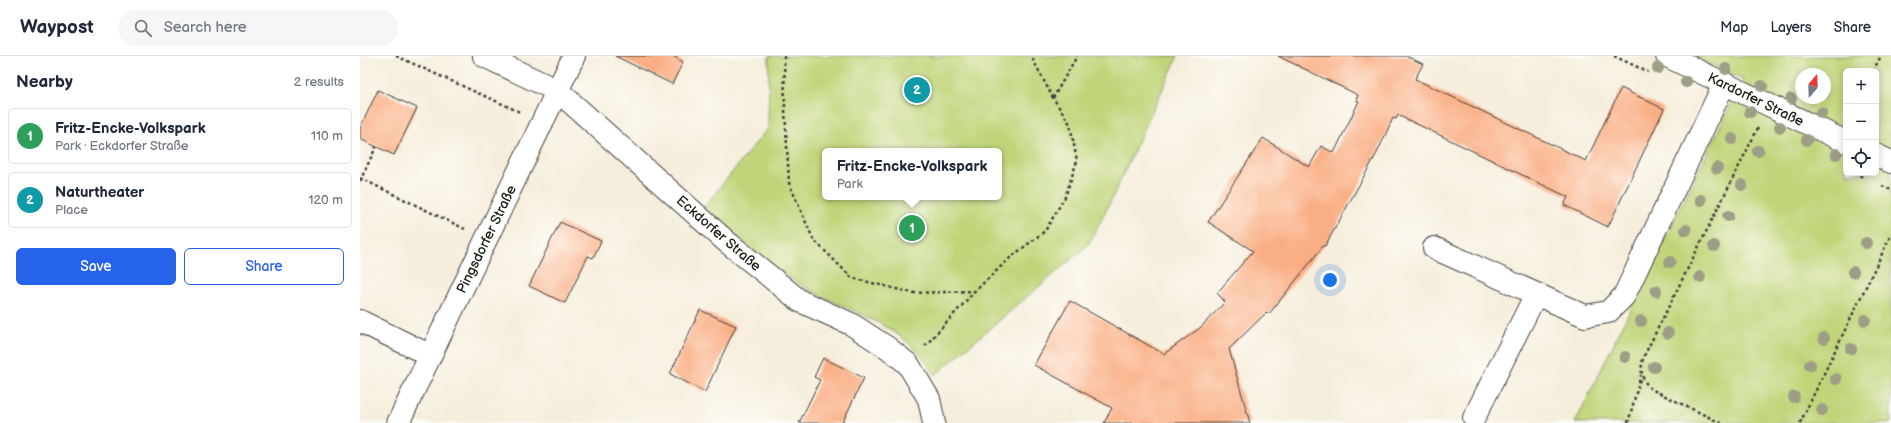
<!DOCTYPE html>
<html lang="en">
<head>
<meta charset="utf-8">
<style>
  body { margin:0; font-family:"Balsamiq Sans",sans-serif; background:#f6f6f7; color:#1f2937 }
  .controls { position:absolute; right:12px; top:12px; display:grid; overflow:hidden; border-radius:6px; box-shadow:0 2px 10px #0003 }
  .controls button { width:36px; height:36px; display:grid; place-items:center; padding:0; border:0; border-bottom:1px solid #e0e1e3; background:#fff; color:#1f2937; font:20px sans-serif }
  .compass { position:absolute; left:1435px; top:12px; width:36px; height:36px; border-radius:50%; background:#fff; box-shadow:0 2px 10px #0003; rotate:19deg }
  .you { position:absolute; left:970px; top:224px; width:14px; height:14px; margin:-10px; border:3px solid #fff; border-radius:50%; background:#1a73e8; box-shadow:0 0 0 6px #1a73e833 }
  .badge { display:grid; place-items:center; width:26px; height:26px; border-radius:50%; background:#2563eb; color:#fff; font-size:13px; font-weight:700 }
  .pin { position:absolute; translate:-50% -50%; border:2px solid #fff; box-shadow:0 1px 4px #0006 }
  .popup { position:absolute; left:462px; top:92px; width:180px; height:52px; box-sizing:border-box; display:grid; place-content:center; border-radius:6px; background:#fff; filter:drop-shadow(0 1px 3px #0005); font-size:13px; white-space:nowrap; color:#747a83 }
  .popup b { font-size:15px; color:#1f2937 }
  .popup::after { content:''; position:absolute; left:50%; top:100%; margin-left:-8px; border:8px solid transparent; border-top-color:#fff }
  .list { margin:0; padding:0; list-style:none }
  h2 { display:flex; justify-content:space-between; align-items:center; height:52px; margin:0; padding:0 16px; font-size:17px }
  h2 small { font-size:13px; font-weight:400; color:#747a83 }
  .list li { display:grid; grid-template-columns:26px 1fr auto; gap:12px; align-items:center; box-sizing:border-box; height:56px; margin:0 8px 8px; padding:0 8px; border:1px solid #e0e1e3; border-radius:6px }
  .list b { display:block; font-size:15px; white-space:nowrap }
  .list p { margin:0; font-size:13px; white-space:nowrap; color:#747a83 }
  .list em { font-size:13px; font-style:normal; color:#747a83 }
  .actions { display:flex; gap:8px; padding:12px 16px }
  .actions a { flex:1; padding:9px 0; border:1px solid #2563eb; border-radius:6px; text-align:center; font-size:14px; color:#2563eb }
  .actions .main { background:#2563eb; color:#fff }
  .icon { flex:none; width:22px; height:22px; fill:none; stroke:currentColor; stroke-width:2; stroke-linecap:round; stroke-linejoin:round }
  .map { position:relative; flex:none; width:1531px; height:367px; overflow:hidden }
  header { display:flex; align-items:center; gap:24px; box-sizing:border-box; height:56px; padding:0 20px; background:#fff; border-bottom:1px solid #e0e1e3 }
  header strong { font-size:19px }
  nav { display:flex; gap:22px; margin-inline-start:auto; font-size:14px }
  .search { width:280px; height:36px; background:#f6f6f7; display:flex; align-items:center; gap:10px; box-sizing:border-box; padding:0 14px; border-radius:22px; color:#747a83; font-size:15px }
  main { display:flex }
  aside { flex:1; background:#fff }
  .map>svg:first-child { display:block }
  .green { fill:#c0d579; stroke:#6e784a; fill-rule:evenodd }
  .building { fill:#faae84 }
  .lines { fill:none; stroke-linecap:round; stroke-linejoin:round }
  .minor-casing { stroke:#3d3c39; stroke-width:24 }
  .path { stroke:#3d3c39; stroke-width:2.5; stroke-dasharray:3 3; stroke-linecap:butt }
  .minor { stroke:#fff; stroke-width:22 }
  .tree { fill:#9d9e85 }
  .labels { text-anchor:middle; stroke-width:3; stroke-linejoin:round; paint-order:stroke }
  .street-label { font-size:14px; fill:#1c1c1c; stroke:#fdfcf7 }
</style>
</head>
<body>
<header>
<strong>Waypost</strong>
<div class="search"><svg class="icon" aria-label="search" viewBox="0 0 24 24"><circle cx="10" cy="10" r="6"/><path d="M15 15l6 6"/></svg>Search here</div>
<nav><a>Map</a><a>Layers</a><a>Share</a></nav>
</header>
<main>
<aside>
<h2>Nearby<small>2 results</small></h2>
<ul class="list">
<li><span class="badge" style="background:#2e9e5b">1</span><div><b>Fritz-Encke-Volkspark</b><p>Park · Eckdorfer Straße</p></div><em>110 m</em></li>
<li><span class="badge" style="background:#0f9aa8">2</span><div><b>Naturtheater</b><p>Place</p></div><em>120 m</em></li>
</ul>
<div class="actions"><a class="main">Save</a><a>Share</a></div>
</aside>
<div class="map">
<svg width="1531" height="367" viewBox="0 0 1531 367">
  <rect width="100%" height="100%" fill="#fdfcf7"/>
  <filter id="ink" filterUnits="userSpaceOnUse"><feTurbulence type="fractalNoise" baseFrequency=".025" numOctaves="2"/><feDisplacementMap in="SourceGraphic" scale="8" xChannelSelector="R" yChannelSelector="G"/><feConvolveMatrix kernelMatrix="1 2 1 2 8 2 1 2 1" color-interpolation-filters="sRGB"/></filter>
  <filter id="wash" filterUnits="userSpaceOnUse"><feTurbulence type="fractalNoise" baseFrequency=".012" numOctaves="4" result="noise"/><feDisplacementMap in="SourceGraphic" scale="16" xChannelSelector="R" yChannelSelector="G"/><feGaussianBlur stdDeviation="0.9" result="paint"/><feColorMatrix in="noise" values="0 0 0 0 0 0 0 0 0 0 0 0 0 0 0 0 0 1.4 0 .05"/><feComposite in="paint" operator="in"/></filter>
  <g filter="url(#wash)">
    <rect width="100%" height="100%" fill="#f6eedc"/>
    <g class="green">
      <path d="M409,0H818L746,155L728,189L575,319C567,307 558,295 546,285C516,259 467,247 433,224C401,203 373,177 344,151L408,72ZM465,95H639V141H465Z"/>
      <path d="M1335,0H1531V367H1215L1383,24ZM1486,15H1516V117H1486ZM1441,18H1465V42H1441Z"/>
    </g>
    <g id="blocks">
      <g class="building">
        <path d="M255,0H313L323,6L312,28Z"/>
        <path d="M918,0H1046L1063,8L1055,23L1226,105L1261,32L1304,53L1248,171L1204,149L1208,141L1038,59L1036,63L1033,62L1017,97L965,190L964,189L909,258L907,256L869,293L890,367H744L752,352L674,309L710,245L804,298L841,271L865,246L857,237L893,195L848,166L903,82L949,111L961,90L974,97L999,45L996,44L998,39Z"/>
        <path d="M18,34L57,52L34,99L0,83V72Z"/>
        <path d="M200,166L241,185L233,202L228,200L205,247L169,230Z"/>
        <path d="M340,254L376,270L345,336L310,318Z"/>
        <path d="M463,302L504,322L482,367H439L460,324L454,321Z"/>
      </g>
    </g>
  </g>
  <g filter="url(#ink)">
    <use href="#blocks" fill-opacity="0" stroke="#3d3c39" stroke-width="1"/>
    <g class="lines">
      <g class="minor-casing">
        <g id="minor">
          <path d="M124,0L198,35L367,186L440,245L491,268L528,292L548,308L569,343L574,367"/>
          <path d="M1307,0L1486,86"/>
          <path d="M1516,99L1531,106"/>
          <path d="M1074,192L1225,260L1248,256L1264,240L1364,28"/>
          <path d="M0,265L69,299"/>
          <path d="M1114,362L1176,238"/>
          <path d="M38,367L214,0"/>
        </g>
      </g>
      <g class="path">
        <path d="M36,0L160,56"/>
        <path d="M424,0L425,54L429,127L453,183L492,222L553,237L615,235L651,201L685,175L705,141L717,105L710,68L693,42L671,0"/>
        <path d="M1254,0L1288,16"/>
        <path d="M1513,15L1521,0"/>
        <path d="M693,42L717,0"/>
        <path d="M1494,117L1503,121"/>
        <path d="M0,122L105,173"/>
        <path d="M0,125L16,91"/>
        <path d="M1522,130L1531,134"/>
        <path d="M565,290L615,235"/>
        <path d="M1268,367L1281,319"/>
        <path d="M1361,367L1291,333C1281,323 1280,316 1283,302L1398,72"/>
        <path d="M1440,367L1531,179"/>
      </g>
      <use href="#minor" class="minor"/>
    </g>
    <g class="tree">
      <circle cx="1298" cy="12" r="6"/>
      <circle cx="1366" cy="13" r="6"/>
      <circle cx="1326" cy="26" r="6"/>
      <circle cx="1402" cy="30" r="6"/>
      <circle cx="1431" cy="43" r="6"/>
      <circle cx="1390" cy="56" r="6"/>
      <circle cx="1461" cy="57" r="6"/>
      <circle cx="1420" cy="71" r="6"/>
      <circle cx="1372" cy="83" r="6"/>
      <circle cx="1447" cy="84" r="6"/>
      <circle cx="1398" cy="95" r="6"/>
      <circle cx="1476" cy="98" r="6"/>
      <circle cx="1357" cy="112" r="6"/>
      <circle cx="1382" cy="129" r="6"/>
      <circle cx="1341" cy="144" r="6"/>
      <circle cx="1368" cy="160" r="6"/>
      <circle cx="1326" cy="174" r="6"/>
      <circle cx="1506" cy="187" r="6"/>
      <circle cx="1354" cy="190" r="6"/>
      <circle cx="1310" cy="206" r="6"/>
      <circle cx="1493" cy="216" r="6"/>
      <circle cx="1340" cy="221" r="6"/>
      <circle cx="1296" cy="235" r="6"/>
      <circle cx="1505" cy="264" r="6"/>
      <circle cx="1281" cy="265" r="6"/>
      <circle cx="1308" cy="277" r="6"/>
      <circle cx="1464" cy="282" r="6"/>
      <circle cx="1491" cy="293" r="6"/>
      <circle cx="1265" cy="301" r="6"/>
      <circle cx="1450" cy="309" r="6"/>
      <circle cx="1294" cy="311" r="6"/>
      <circle cx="1476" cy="323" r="6"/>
      <circle cx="1434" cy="341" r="6"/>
      <circle cx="1462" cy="354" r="6"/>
    </g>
  </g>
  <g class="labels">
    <g class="street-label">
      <text transform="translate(1396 43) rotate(26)" y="5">Kardorfer Straße</text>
      <text transform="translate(359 177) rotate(41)" y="5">Eckdorfer Straße</text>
      <text transform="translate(126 183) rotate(-64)" y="5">Pingsdorfer Straße</text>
    </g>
  </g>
</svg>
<div class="controls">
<button>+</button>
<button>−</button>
<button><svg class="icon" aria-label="locate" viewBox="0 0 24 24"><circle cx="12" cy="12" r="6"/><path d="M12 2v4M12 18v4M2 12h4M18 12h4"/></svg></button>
</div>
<svg class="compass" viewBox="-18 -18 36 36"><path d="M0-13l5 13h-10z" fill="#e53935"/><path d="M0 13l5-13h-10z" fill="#747a83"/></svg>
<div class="you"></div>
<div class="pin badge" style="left:552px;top:172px;background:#2e9e5b">1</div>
<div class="popup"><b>Fritz-Encke-Volkspark</b>Park</div>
<div class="pin badge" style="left:557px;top:34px;background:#0f9aa8">2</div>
</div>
</main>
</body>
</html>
